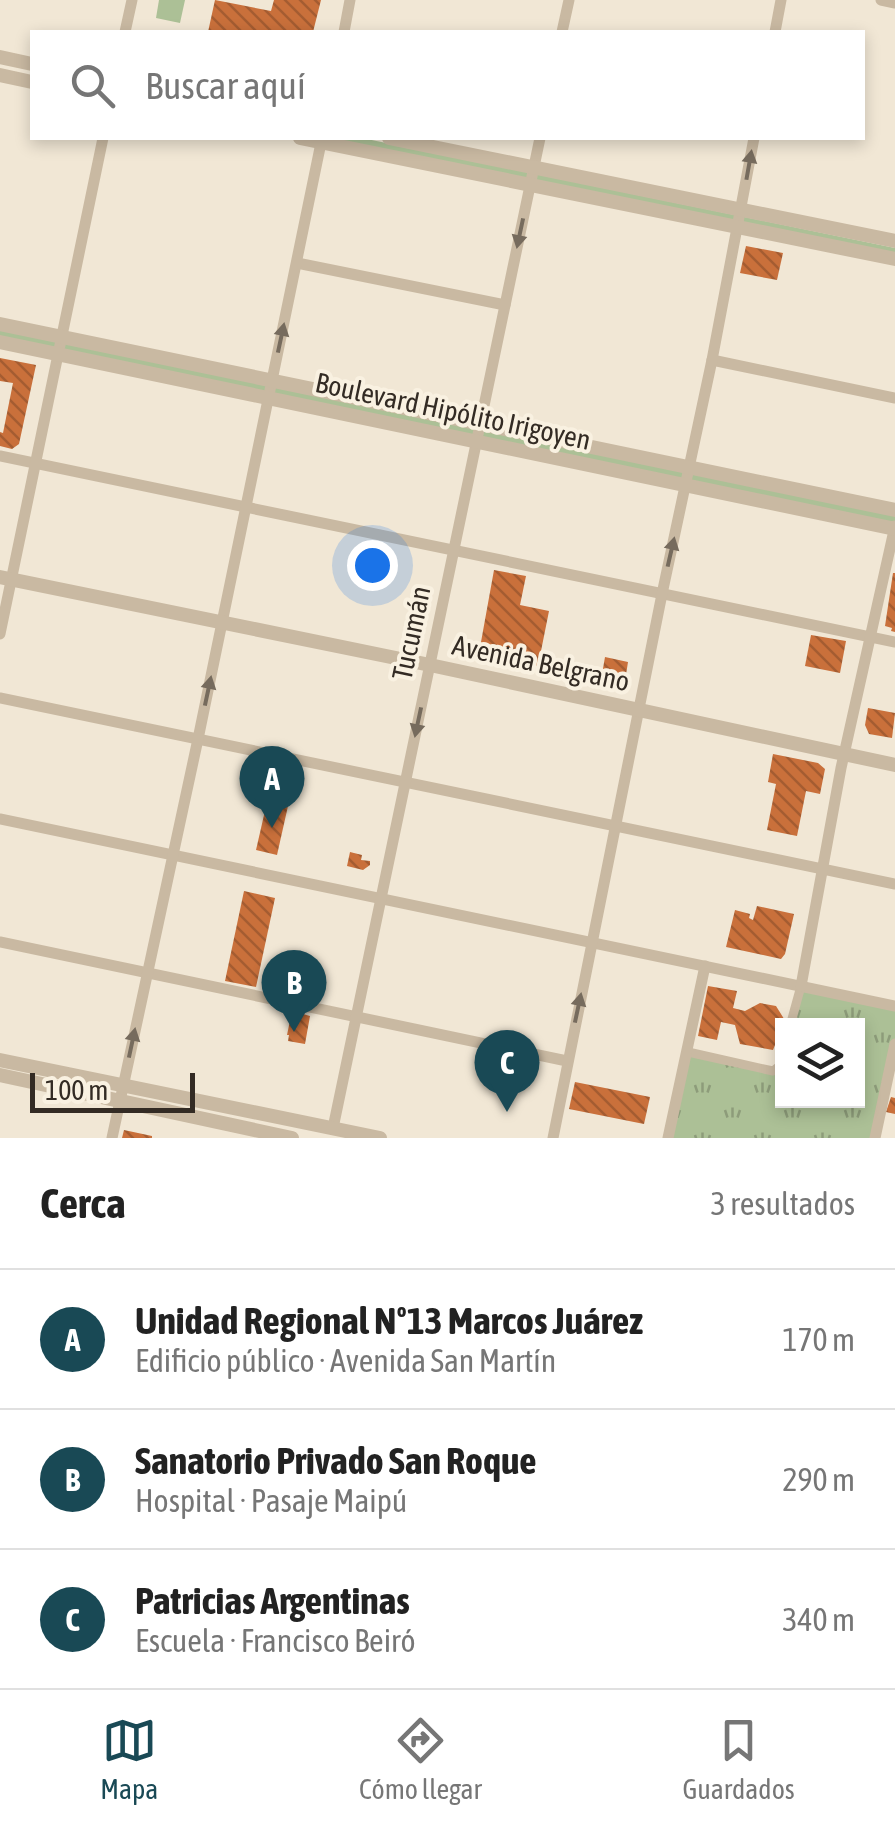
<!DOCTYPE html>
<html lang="es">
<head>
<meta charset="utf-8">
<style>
  body { margin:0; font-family:"Asap Condensed",sans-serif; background:#f6f6f6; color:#222 }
  .controls { position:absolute; right:30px; bottom:30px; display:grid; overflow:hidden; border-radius:0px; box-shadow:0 5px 15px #0003 }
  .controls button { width:90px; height:90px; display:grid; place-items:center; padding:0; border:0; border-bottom:2px solid #e0e0e0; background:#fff; color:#222; font:50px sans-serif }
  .scale { position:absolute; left:30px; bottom:25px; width:165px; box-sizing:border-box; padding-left:10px; border:5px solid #332b24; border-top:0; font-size:28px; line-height:35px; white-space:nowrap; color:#332b24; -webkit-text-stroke:8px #f9f1e1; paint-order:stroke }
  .you { position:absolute; left:372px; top:565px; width:35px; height:35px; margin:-25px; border:8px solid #fff; border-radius:50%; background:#1a73e8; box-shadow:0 0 0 15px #1a73e833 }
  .badge { display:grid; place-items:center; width:65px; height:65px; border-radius:50%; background:#194955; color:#fff; font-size:32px; font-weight:700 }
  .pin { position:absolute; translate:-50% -82px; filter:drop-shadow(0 2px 5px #0008) }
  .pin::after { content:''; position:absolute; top:52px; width:35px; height:30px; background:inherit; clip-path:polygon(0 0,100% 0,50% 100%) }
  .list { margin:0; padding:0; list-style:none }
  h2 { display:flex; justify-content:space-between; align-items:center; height:130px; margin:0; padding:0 40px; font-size:42px }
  h2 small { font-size:32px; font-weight:400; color:#767676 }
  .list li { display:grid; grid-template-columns:65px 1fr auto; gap:30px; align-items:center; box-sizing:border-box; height:140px; padding:0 40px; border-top:2px solid #e0e0e0 }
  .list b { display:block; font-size:38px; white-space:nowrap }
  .list p { margin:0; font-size:32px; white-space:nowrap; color:#767676 }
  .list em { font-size:32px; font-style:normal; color:#767676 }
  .icon { flex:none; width:55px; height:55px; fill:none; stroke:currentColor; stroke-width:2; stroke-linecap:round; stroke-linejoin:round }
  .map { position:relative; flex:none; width:895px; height:1138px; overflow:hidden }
  .search { position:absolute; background:#fff; box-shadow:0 5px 15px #0003; left:30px; right:30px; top:30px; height:110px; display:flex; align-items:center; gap:25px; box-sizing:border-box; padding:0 35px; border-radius:0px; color:#767676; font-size:38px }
  .sheet { height:550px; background:#fff }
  nav { display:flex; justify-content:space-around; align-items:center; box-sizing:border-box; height:140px; border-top:2px solid #e0e0e0; background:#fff; font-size:28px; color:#767676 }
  nav a { display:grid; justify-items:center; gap:5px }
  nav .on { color:#194955 }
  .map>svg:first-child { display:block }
  .grass { fill:#acc096 }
  .park { fill:url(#park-tufts) }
  .building { fill:url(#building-back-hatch) }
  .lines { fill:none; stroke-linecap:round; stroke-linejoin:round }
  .pedestrian { stroke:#c9b9a2; stroke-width:9 }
  .minor { stroke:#c9b9a2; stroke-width:11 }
  .tertiary { stroke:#c9b9a2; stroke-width:14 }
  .oneway { fill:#766b5d }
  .labels { text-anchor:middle; stroke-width:8; stroke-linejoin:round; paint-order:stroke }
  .street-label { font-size:28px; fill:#332b24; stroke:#f9f1e1 }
</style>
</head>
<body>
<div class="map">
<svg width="895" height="1138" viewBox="0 0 895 1138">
  <defs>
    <pattern id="park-tufts" width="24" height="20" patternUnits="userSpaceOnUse" patternTransform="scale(2.5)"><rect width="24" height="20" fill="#acc096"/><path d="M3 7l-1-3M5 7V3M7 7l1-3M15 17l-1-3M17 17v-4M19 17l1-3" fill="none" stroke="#8d9c7a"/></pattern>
    <pattern id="building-back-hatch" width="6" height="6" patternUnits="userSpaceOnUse" patternTransform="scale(2.5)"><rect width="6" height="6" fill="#c9703b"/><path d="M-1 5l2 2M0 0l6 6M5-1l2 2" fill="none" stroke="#a45c31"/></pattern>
  </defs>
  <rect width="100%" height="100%" fill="#f1e7d5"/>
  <g class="grass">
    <path d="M159,0H185L180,23L156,18Z"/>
    <path d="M330,138H362L895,248V254Z"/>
    <path d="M0,324L895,510V529L0,342Z"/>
  </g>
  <path class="park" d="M799,990L895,1005V1040L873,1138H672L690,1054L773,1072L782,1063V1100H858V1026L791,1025Z"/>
  <g class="building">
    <path d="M215,0L271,11L274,0H321L313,32H208Z"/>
    <path d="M746,246L783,253L777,280L740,273Z"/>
    <path d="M0,358L36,365L19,444L12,449L0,446V432L3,433L13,383L0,381Z"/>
    <path d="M494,570L526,576L520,605L549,611L538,666L517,662L518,656L485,650L481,642Z"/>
    <path d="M893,573H895V632L891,631L892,628L885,626Z"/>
    <path d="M811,635L846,641L840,673L805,666Z"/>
    <path d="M605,657L628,662L625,681L611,678L610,682L601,680Z"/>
    <path d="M868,708L895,713L892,738L869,734L865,725Z"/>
    <path d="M773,754L818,763L825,769L820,794L806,791L797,836L767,830L776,784L768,782Z"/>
    <path d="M267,802L288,806L277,855L256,850Z"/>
    <path d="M350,852L362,855L361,860L370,861V865L363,870L347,866Z"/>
    <path d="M244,891L275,898L256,987L225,981Z"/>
    <path d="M757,906L794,914L785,954L781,959L726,947L735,910L750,914L749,918L753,920Z"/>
    <path d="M708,986L737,991L733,1008L745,1011L760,1003L776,1006L786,1022V1026H782V1040L775,1045L773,1050L740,1044L735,1025L721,1022L717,1040L698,1036Z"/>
    <path d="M292,1011L310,1016L305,1044L288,1041L289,1035H287Z"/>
    <path d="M575,1082L650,1097L644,1124L569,1109Z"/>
    <path d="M891,1097L895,1098V1114L886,1112Z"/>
    <path d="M124,1130L152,1136V1138H122Z"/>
  </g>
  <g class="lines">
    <g class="pedestrian">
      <path d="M790,1026L801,986"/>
      <path d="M688,1052L773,1071L782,1064V1060"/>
    </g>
    <g class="minor">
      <path d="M881,0L895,3"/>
      <path d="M125,32L132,0"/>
      <path d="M344,32L350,0"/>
      <path d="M562,32L569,0"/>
      <path d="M775,32L781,0"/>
      <path d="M297,263L505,305"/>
      <path d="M712,360L895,398"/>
      <path d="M0,456L895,642"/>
      <path d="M0,634L103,138"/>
      <path d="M0,698L895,884"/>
      <path d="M0,819L895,1006"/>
      <path d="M0,942L567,1061"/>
      <path d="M801,986L841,768L895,526"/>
      <path d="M333,1128L540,138"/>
      <path d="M112,1138L198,739L322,138"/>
      <path d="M553,1138L662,594L712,360L754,138"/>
      <path d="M668,1138L705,966"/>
      <path d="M875,1138L895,1044"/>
    </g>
    <g class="tertiary">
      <path d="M0,57L32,64"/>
      <path d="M0,75L32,82"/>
      <path d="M300,138L895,259"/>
      <path d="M389,138L895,241"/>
      <path d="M0,324L895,510"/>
      <path d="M0,342L895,529"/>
      <path d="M0,577L430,665L895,765"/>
      <path d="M0,1060L380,1138"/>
      <path d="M0,1075L292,1138"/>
    </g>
  </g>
  <defs><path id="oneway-solid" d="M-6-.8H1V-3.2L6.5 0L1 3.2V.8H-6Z" transform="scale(2.5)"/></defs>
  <g class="oneway">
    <use href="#oneway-solid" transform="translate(749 165) rotate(-80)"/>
    <use href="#oneway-solid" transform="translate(520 233) rotate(102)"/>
    <use href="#oneway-solid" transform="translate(281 338) rotate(-78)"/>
    <use href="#oneway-solid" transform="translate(671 552) rotate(-77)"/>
    <use href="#oneway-solid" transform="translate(208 691) rotate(-78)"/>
    <use href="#oneway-solid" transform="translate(418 722) rotate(102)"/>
    <use href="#oneway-solid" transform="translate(578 1008) rotate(-78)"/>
    <use href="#oneway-solid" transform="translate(132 1043) rotate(-78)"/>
  </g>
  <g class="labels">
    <g class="street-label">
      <text transform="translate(453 411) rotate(12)" y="10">Boulevard Hipólito Irigoyen</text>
      <text transform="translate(411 633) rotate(-78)" y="10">Tucumán</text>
      <text transform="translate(541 663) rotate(12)" y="10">Avenida Belgrano</text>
    </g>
  </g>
</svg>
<div class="controls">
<button><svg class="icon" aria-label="layers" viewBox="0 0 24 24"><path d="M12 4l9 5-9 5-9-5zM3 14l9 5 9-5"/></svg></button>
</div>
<div class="scale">100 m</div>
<div class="you"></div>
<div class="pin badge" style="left:272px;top:828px">A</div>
<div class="pin badge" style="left:294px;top:1032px">B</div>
<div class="pin badge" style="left:507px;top:1112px">C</div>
<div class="search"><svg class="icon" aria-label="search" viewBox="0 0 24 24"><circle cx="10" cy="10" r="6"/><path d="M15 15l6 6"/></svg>Buscar aquí</div>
</div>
<section class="sheet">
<h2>Cerca<small>3 resultados</small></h2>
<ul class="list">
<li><span class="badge">A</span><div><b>Unidad Regional Nº13 Marcos Juárez</b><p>Edificio público · Avenida San Martín</p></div><em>170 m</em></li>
<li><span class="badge">B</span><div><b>Sanatorio Privado San Roque</b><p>Hospital · Pasaje Maipú</p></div><em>290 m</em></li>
<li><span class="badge">C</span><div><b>Patricias Argentinas</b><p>Escuela · Francisco Beiró</p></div><em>340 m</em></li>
</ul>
</section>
<nav>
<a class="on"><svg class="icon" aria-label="map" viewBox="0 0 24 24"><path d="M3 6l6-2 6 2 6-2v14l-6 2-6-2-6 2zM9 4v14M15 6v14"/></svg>Mapa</a>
<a><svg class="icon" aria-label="directions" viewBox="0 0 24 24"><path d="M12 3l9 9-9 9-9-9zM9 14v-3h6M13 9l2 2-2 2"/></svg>Cómo llegar</a>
<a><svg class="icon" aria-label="saved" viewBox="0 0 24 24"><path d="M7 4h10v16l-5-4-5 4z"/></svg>Guardados</a>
</nav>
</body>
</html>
